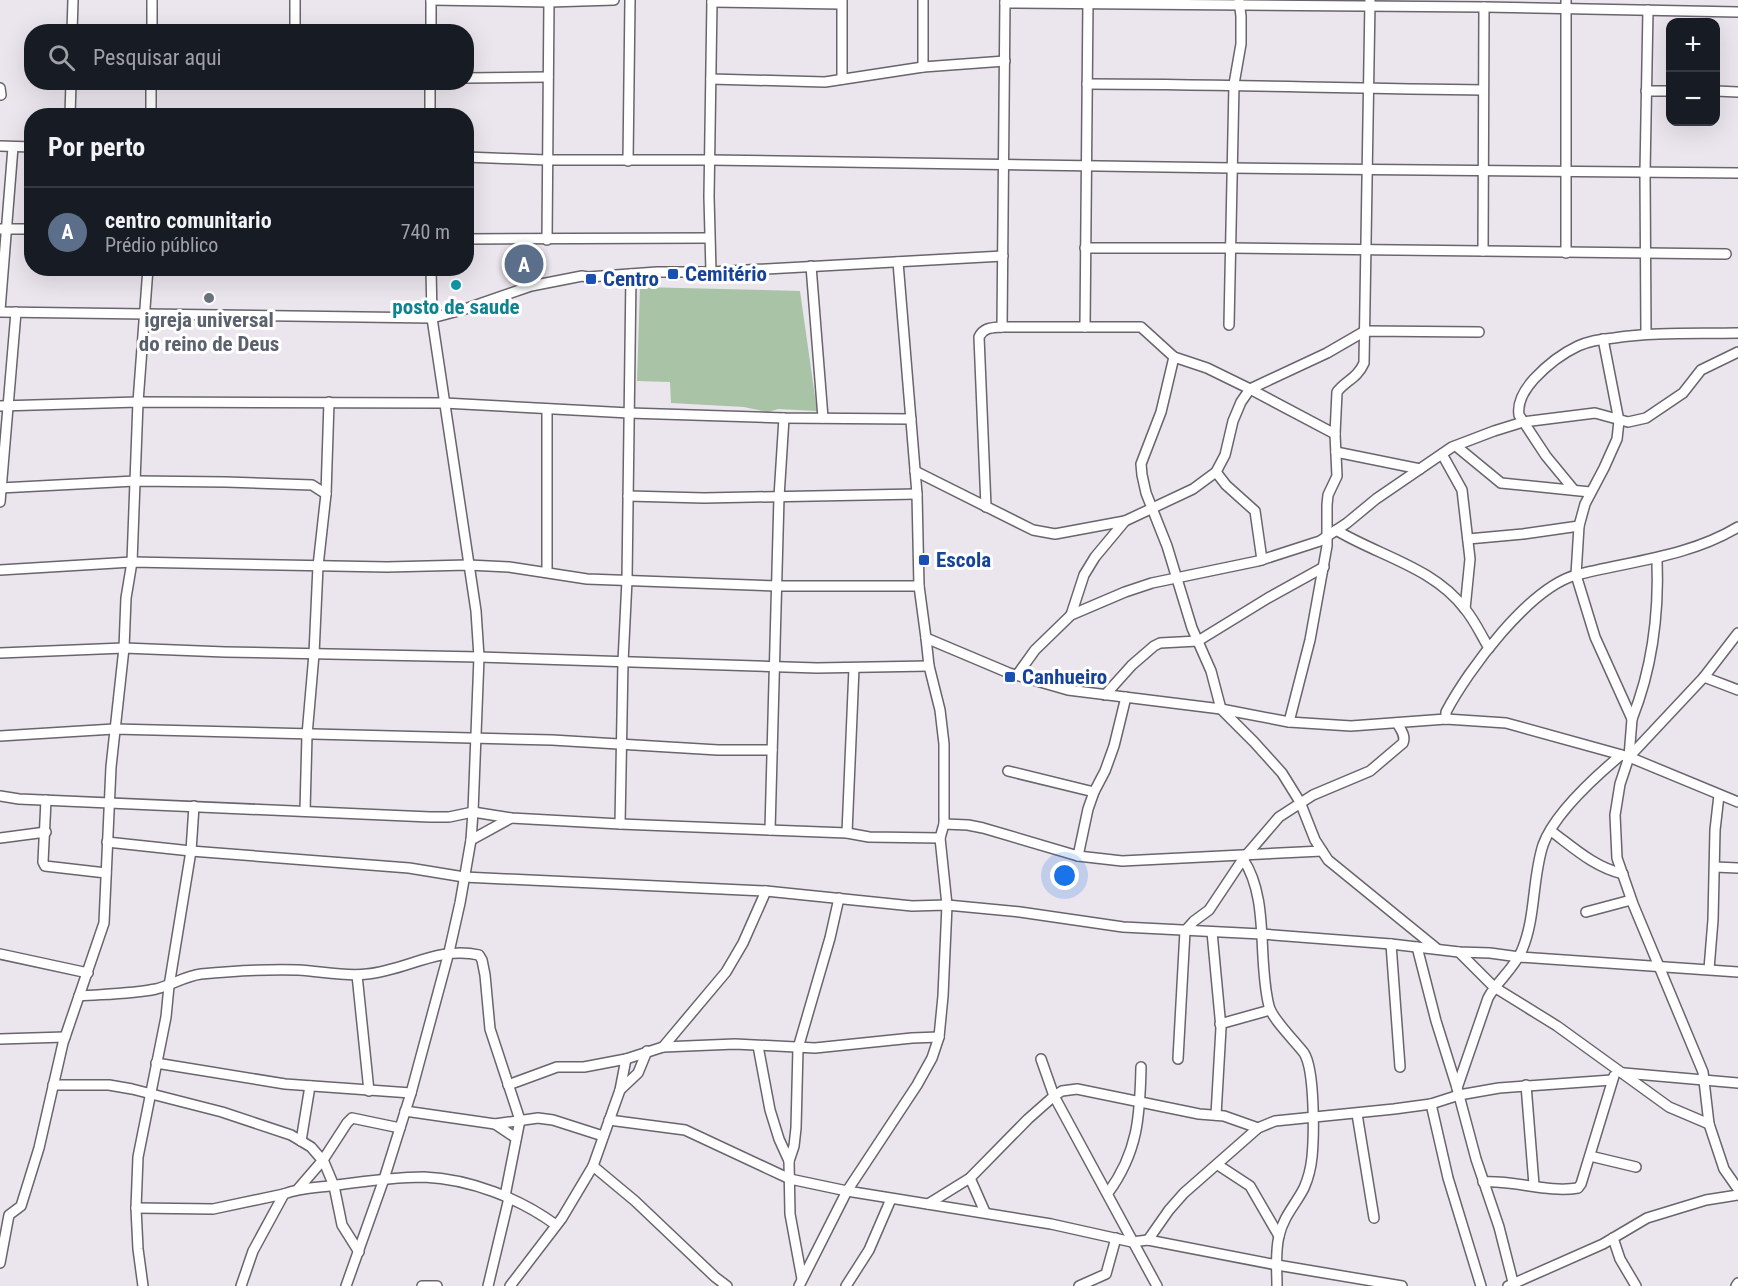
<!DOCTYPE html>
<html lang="pt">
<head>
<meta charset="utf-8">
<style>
  body { margin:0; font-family:"Roboto Condensed",sans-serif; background:#242831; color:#f1f3f6 }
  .controls { position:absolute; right:18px; top:18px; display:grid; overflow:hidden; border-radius:12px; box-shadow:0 6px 24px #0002 }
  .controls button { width:54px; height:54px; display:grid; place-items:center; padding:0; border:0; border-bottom:2px solid #363941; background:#171b24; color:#f1f3f6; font:30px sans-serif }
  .you { position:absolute; left:1065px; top:876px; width:21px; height:21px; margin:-15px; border:4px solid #fff; border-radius:50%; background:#1a73e8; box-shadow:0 0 0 9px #1a73e833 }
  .badge { display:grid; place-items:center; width:39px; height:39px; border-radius:50%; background:#92b7a3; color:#fff; font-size:20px; font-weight:700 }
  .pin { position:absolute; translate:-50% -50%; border:3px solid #fff; box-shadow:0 2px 6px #0006 }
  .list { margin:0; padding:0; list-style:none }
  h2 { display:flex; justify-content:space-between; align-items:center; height:78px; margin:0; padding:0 24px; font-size:26px }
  h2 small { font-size:20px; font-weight:400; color:#9ea1a6 }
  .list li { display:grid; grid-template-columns:39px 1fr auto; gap:18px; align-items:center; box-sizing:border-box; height:90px; padding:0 24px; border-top:2px solid #363941 }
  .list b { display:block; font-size:22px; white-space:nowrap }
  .list p { margin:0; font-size:20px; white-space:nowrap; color:#9ea1a6 }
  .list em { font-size:20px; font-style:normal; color:#9ea1a6 }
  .icon { flex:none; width:33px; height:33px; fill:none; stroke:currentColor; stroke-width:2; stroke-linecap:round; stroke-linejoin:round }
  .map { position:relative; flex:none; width:1738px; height:1286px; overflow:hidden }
  .search { position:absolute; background:#171b24; box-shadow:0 6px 24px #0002; left:24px; top:24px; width:450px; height:66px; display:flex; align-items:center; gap:15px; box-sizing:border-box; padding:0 21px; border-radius:24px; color:#9ea1a6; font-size:22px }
  .panel { position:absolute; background:#171b24; box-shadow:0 6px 24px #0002; left:24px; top:108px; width:450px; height:168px; border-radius:24px }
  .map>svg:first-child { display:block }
  .green { fill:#a8c3a5 }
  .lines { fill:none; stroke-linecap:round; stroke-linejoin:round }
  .minor-casing { stroke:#6a646c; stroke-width:12 }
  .minor { stroke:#fff; stroke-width:9 }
  .transit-dot { fill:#1a4fb4; stroke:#fff; stroke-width:2 }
  .culture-dot { fill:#0f9aa8; stroke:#fff; stroke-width:2 }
  .worship-dot { fill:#6b7280; stroke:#fff; stroke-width:2 }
  .labels { text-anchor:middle; stroke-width:6; stroke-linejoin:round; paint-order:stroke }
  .transit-label { font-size:21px; font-weight:bold; fill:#164399; stroke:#fff; text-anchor:start }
  .culture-label { font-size:21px; font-weight:bold; fill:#0d838f; stroke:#fff }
  .worship-label { font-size:21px; font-weight:bold; fill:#5b616d; stroke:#fff }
</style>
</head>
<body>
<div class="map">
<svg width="1738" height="1286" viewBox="0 0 1738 1286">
  <rect width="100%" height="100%" fill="#ebe5ed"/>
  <path class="green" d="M640,287L800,291L817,411L778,409L768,412L744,407L671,403L670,382L637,381Z"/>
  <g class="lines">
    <g class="minor-casing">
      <g id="minor">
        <path d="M431,0L549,2L614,0"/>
        <path d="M842,0V79"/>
        <path d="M1005,0L1002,327H1141L1174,357L1207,368L1250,389L1335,434"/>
        <path d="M712,2L841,4"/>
        <path d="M1005,3L1484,7L1738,12"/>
        <path d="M72,32L73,0"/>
        <path d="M152,32V0"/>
        <path d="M295,32V0"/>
        <path d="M431,32V0"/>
        <path d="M923,67V0"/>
        <path d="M466,78L548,77"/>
        <path d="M711,79L825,82L923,67L1005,61"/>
        <path d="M151,82V116"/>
        <path d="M1087,84C1219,84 1351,89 1483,90"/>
        <path d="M0,88L1,95"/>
        <path d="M1646,91H1670"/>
        <path d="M1716,91L1738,92"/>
        <path d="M70,116L71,82"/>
        <path d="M430,116V82"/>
        <path d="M0,146L32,147"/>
        <path d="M466,157L546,160H709L1231,168L1738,173"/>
        <path d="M628,161L630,0"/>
        <path d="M1,229H32"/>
        <path d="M466,239L709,238"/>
        <path d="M547,240L549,0"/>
        <path d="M1085,248H1231L1726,254"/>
        <path d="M1483,251L1484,7"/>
        <path d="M1566,253V0"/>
        <path d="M898,262L917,494L919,586L926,638L1009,673L1068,690L1221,709L1289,722L1351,726L1446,719L1506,723L1629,757L1738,802"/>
        <path d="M811,266L823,418"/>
        <path d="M711,272L709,197L712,0"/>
        <path d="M0,310L13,147"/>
        <path d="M0,312L432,318L462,310L531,286L582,276L588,277L657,272H711L1003,256"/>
        <path d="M1229,325L1234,84L1241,44V16L1239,1"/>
        <path d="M1085,327L1088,0"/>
        <path d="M1646,333L1645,172L1648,10"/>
        <path d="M1603,339L1619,421L1617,439L1604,468L1585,504L1579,526L1576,575L1595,637L1632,719L1629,757L1620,784L1615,815L1617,858L1633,904L1703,1072L1709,1124L1724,1169L1738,1189"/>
        <path d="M1174,357L1161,412L1141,464L1142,475L1146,493L1167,546L1192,628L1211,671L1221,709L1254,742L1282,773L1300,802L1315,840L1328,860L1436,948"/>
        <path d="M0,406L138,402L444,403L629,413L784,418L911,419"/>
        <path d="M1456,446L1501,483L1590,492"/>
        <path d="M1336,452L1420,469"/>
        <path d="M1442,454L1462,490L1470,559L1465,609"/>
        <path d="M915,471L1033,530L1055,534L1125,521"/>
        <path d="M1216,472L1226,485L1255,511L1262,560"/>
        <path d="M0,488L135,481L226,482L312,485L326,494"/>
        <path d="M1574,490L1546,456L1519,415C1517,402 1525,389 1534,379C1547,365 1561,354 1578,346C1589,341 1602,339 1614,338C1655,332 1696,334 1738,333"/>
        <path d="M628,496L704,498L917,494"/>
        <path d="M0,502L16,312"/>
        <path d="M986,507L979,337C984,327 992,328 1002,327"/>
        <path d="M1336,530C1379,556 1433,567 1465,609C1475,621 1481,635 1489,648"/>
        <path d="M1468,539L1523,534L1579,526"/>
        <path d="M0,570L132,562L387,567L468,565L509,567L587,579L777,586H919"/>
        <path d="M547,572V409"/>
        <path d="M1071,615L1084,575L1095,557L1125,521L1193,489L1216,472L1225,455L1233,421L1241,402L1250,389L1327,353L1365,331L1479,332"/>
        <path d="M0,653L124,648L225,652L479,657L817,668L929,666"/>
        <path d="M1017,675L1035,650L1071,615L1125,592L1152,583L1258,561L1320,541L1347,523L1376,499L1452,447L1494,431L1523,422L1595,413L1628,422L1646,418L1683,393L1701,370L1738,352"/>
        <path d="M1704,677L1738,690"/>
        <path d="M1105,695L1132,665L1154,646L1160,643L1198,641L1268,598L1324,567"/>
        <path d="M1446,719V712C1468,670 1529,588 1576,575C1631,561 1688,557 1738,527"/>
        <path d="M1632,719C1652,669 1659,612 1657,559"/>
        <path d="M1289,722L1310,640L1327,546V505L1328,495L1337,476L1335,434L1337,392C1346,380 1357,379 1364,363L1370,0"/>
        <path d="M0,736L114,729L552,740L718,750H772"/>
        <path d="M1629,757L1704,677L1738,633"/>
        <path d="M1008,771L1094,792"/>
        <path d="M0,796L19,799L430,817H449L473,812L511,818L620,824L847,833L869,837L940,838"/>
        <path d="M46,800L43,862L45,866L106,873"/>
        <path d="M305,811L307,735L314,654L318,566L326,494L329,402"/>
        <path d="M620,824L623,662L627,580L631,274"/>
        <path d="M944,824L968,825L983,828L1078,856L1122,861L1322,851"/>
        <path d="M770,830L779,497L784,418"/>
        <path d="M1551,831C1574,848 1594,867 1623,874"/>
        <path d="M847,833L854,668"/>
        <path d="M0,838L46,832"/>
        <path d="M471,840L511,818"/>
        <path d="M107,842L191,851L409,868L464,877L766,891L912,906L947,905L1020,912L1123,927L1261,934L1391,944L1459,952L1490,953L1519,957L1738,972"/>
        <path d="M1078,856L1088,809L1094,792L1105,771L1114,746L1126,697"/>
        <path d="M1243,859C1270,899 1257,960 1269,1006C1272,1019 1295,1041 1304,1053C1315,1070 1314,1136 1312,1157C1311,1167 1308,1179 1304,1188C1296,1204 1283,1217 1279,1236C1275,1252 1277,1270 1277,1286"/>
        <path d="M1715,867L1738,868"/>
        <path d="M1586,912L1631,900"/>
        <path d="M1212,932L1221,1028L1216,1115"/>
        <path d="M1391,944L1400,1067"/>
        <path d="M1417,947L1436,1021L1457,1088"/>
        <path d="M1459,952L1494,987L1557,1026L1669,1107L1709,1124"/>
        <path d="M0,954L88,973"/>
        <path d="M1709,969L1713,920L1715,830L1719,795"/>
        <path d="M357,975L369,1091"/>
        <path d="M79,996C105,994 131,994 156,989C172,985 185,976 201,974C233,971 266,969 298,970C320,971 345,977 367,974C407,970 438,946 479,955L482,960L485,975L490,1029L520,1120L505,1196"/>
        <path d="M1220,1024L1270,1010"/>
        <path d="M0,1039L65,1037"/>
        <path d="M758,1046L770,1110L779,1139L789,1161L790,1214L802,1279"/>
        <path d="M663,1047L726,972L743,943L766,891"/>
        <path d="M1041,1059L1054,1096L1157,1286"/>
        <path d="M1178,1059L1185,931L1194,921L1209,910L1243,859L1279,817L1313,795L1370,771L1403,743C1406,736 1401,730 1397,723"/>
        <path d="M156,1063L285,1084L411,1093"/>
        <path d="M1624,1073L1738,1083"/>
        <path d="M53,1085H109L132,1089L222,1112L291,1135L311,1147L324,1162L334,1186L342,1225L359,1252"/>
        <path d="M508,1085L557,1067H584L626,1059"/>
        <path d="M1526,1085L1534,1185"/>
        <path d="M620,1090L638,1073L647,1051"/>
        <path d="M1431,1104L1448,1178L1481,1286"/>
        <path d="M405,1111L495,1124L538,1118L553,1120L603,1136"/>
        <path d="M1357,1114L1374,1218"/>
        <path d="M609,1120L685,1130L790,1179L847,1191L1051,1224L1132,1242L1148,1240L1277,1265L1402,1286"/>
        <path d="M495,1124L516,1138"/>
        <path d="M301,1141L310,1086"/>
        <path d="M1590,1156L1636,1167"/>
        <path d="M789,1161L794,1146L796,1128L798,1048L830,938L839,898"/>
        <path d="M1218,1165L1250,1186L1279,1236"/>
        <path d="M593,1166L635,1201L715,1277L727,1286"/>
        <path d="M970,1178L985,1212"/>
        <path d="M1483,1182C1515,1180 1547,1193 1578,1188L1581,1184L1614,1076"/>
        <path d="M298,1189L323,1160L347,1123L352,1118L400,1128"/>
        <path d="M1108,1193C1138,1152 1140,1116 1141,1067"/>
        <path d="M928,1204L970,1178L1028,1119L1054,1096L1062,1091L1077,1089L1199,1114L1224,1116L1258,1128"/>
        <path d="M136,1208L213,1209L284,1194"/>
        <path d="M1613,1238L1620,1259L1636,1286"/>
        <path d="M1148,1240L1169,1210L1184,1193L1258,1128L1275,1121L1394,1109L1431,1104L1459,1095L1499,1088L1612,1080"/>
        <path d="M0,1263L9,1215L21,1206L39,1148L63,1043L104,923L111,767L124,648L126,598L132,562L138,402L148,268"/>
        <path d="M143,1286L138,1249L136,1208L138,1157L166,1017L169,986L191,851L194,806"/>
        <path d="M241,1286L253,1251L284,1194C302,1187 319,1188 337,1185C366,1181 395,1177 424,1177C470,1179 519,1198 556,1225"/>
        <path d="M346,1286L384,1179L411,1093L449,952L460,903L471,840L473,812L479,657L476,611L432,318L431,268"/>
        <path d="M422,1286H437"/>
        <path d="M488,1286L509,1198"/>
        <path d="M510,1286L562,1218L593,1166L620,1090L626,1059L663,1047L735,1044L815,1048L912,1038L939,1037"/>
        <path d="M799,1286L847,1191L917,1085L932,1058L939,1037L943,996L947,905L940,838L944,824V744L940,710L929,666L926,638"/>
        <path d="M846,1286L869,1250L891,1199"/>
        <path d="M1079,1286L1106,1274L1116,1238"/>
        <path d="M1508,1286L1603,1244L1647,1218L1706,1200L1738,1195"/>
        <path d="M1514,1286L1499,1227L1476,1159L1457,1088L1488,998C1497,981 1514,969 1522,950C1536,917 1532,879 1543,845C1554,814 1596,776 1621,755"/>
        <path d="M1736,1286L1738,1283"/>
      </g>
    </g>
    <use href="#minor" class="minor"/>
  </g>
  <g class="transit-dot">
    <rect x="667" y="268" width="12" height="12" rx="3"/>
    <rect x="585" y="273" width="12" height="12" rx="3"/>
    <rect x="918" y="554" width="12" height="12" rx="3"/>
    <rect x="1004" y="671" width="12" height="12" rx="3"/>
  </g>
  <circle class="culture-dot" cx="456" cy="285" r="6"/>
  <circle class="worship-dot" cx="209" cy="298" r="6"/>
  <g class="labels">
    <g class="transit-label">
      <text x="685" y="281">Cemitério</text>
      <text x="603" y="286">Centro</text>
      <text x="936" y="567">Escola</text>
      <text x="1022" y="684">Canhueiro</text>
    </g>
    <g class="culture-label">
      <text x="456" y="314">posto de saude</text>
    </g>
    <g class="worship-label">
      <text x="209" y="327">igreja universal<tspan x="209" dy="24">do reino de Deus</tspan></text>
    </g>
  </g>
</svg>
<div class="controls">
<button>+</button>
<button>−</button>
</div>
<div class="you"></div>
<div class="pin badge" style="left:524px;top:264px;background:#5c6f8a">A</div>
<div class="search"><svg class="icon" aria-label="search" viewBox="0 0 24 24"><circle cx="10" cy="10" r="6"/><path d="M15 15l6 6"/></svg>Pesquisar aqui</div>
<section class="panel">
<h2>Por perto<small></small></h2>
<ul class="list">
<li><span class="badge" style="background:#5c6f8a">A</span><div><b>centro comunitario</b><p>Prédio público</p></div><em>740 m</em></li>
</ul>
</section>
</div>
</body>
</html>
